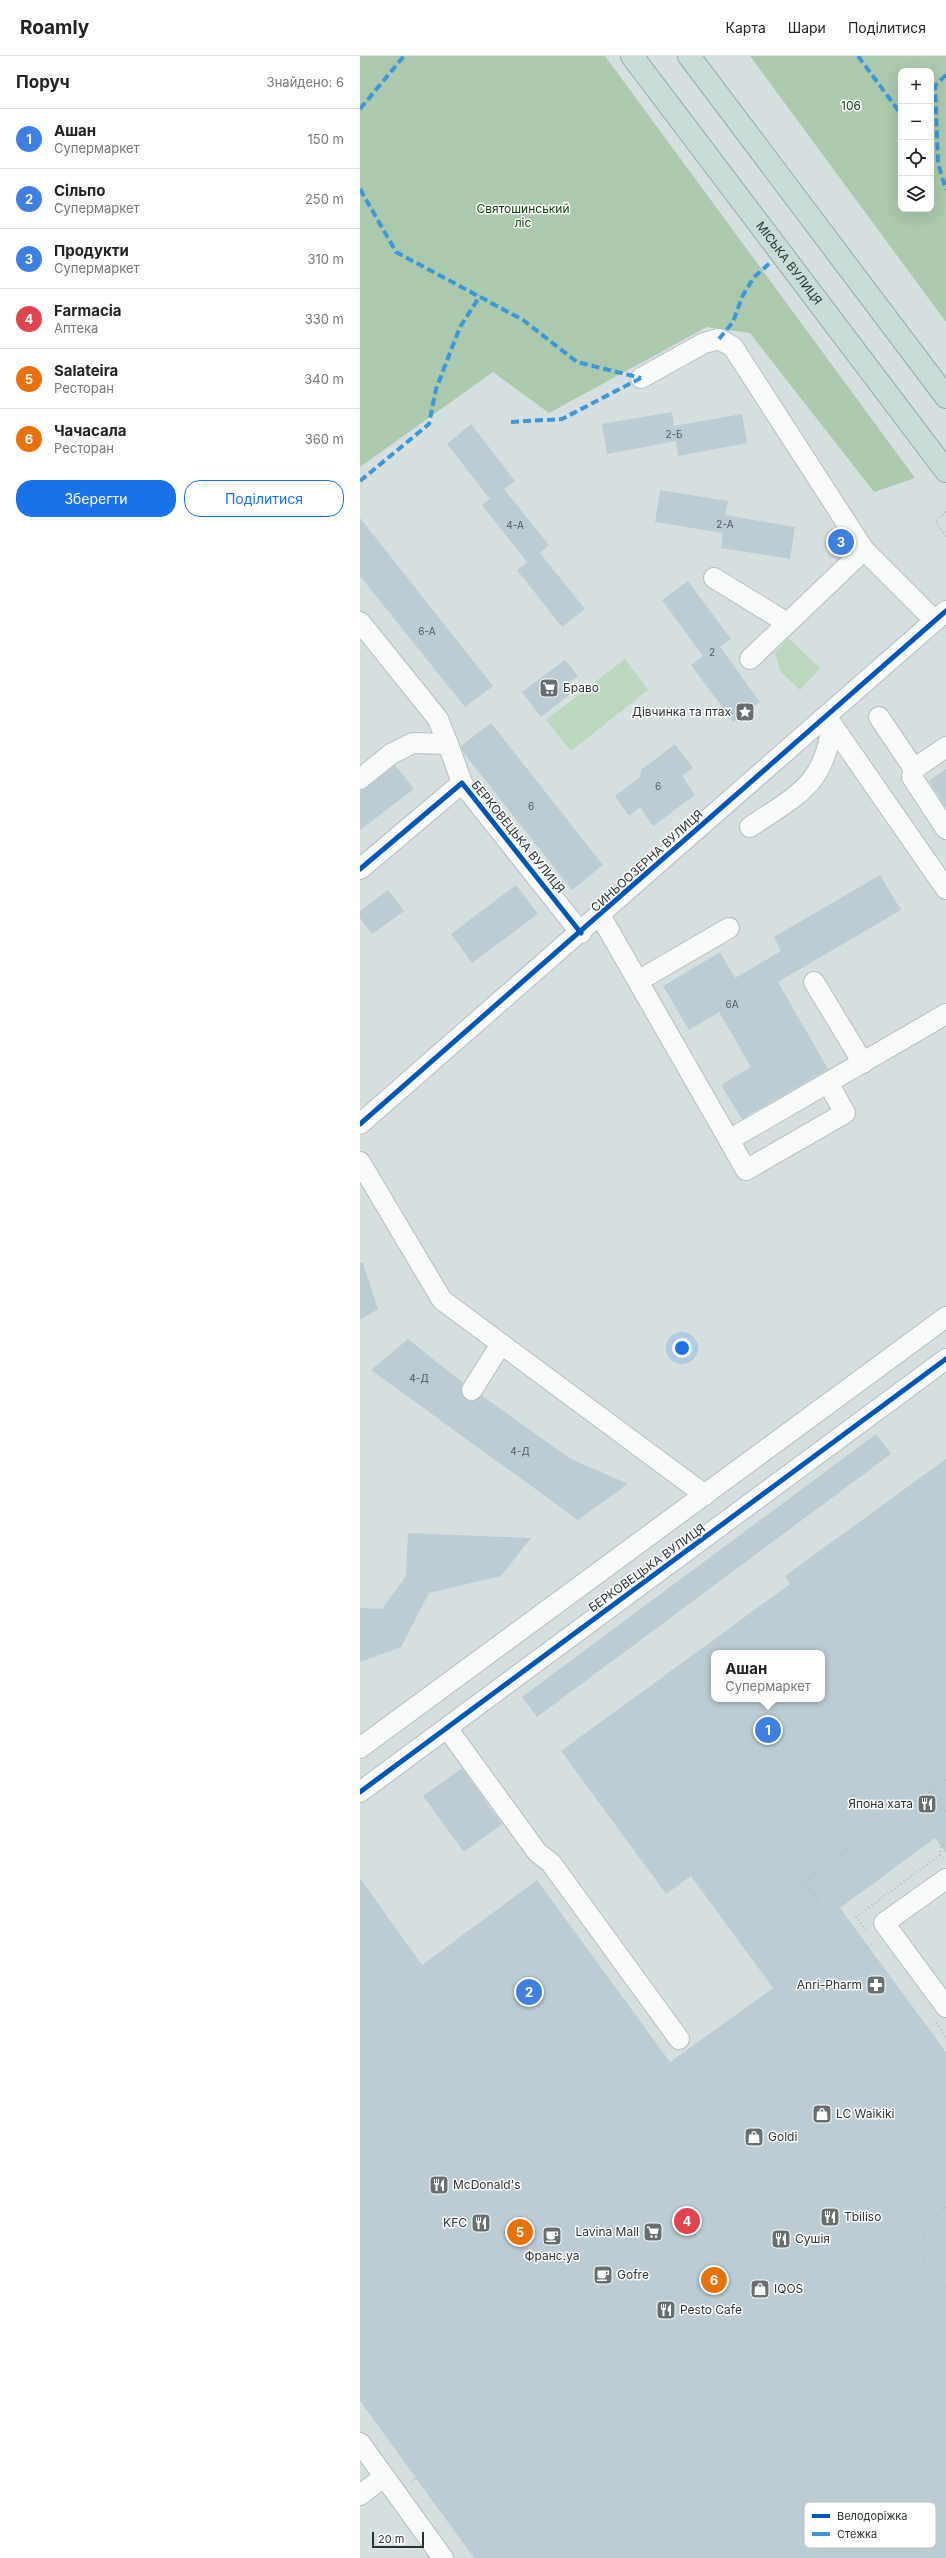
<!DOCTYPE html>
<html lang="uk">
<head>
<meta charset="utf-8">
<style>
  body { margin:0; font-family:Inter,sans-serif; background:#f2f2f2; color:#222 }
  .controls { position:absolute; right:12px; top:12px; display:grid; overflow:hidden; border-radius:8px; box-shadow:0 4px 16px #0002 }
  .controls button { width:36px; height:36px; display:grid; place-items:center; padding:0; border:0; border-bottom:1px solid #e0e0e0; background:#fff; color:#222; font:20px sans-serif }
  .scale { position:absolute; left:12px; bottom:10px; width:52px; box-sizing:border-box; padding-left:4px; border:2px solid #293132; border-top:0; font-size:11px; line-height:14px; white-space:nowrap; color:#293132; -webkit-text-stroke:3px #fff; paint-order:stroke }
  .you { position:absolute; left:322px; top:1292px; width:14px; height:14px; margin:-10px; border:3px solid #fff; border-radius:50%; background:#1a73e8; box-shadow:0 0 0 6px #1a73e833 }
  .badge { display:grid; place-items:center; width:26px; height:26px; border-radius:50%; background:#1a73e8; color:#fff; font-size:13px; font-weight:700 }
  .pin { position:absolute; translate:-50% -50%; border:2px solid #fff; box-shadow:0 1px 4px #0006 }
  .popup { position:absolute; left:351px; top:1594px; width:114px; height:52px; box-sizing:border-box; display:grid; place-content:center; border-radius:8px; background:#fff; filter:drop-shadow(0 1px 3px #0005); font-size:13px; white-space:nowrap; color:#767676 }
  .popup b { font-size:15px; color:#222 }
  .popup::after { content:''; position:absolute; left:50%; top:100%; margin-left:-8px; border:8px solid transparent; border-top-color:#fff }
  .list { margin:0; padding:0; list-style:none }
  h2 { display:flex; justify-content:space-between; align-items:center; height:52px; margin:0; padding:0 16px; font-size:17px }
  h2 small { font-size:13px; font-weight:400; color:#767676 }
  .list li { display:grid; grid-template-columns:26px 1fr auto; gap:12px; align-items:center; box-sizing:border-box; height:60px; padding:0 16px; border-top:1px solid #e0e0e0 }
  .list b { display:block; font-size:15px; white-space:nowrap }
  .list p { margin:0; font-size:13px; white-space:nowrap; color:#767676 }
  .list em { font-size:13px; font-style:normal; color:#767676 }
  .actions { display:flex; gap:8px; padding:12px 16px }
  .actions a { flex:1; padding:9px 0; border:1px solid #1a73e8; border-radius:16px; text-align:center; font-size:14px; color:#1a73e8 }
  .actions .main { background:#1a73e8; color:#fff }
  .icon { flex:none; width:22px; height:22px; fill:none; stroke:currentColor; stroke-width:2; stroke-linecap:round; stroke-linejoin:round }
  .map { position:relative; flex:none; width:586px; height:2502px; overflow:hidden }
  header { display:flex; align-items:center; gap:24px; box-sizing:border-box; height:56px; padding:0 20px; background:#fff; border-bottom:1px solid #e0e0e0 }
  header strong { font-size:19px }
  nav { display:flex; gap:22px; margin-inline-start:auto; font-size:14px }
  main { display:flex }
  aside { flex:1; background:#fff }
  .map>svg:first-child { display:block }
  .green { fill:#bbd7be }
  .forest { fill:#abc9ad; fill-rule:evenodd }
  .building { fill:#bcccd5; fill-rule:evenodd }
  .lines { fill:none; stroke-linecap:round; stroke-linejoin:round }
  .minor-casing { stroke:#b6bdbe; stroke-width:22 }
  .highway-casing { stroke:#91aaa6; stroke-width:24 }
  .path { stroke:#b9bebe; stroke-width:2.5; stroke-dasharray:1 3; stroke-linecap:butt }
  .minor { stroke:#f9fafa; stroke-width:20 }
  .highway { stroke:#c8ddd8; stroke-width:22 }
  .quiet { stroke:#3c97d8; stroke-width:4; stroke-dasharray:8 4; stroke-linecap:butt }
  .cycleway-casing { stroke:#fff; stroke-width:8 }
  .cycleway { stroke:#0057b8; stroke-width:5 }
  .labels { text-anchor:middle; stroke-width:3; stroke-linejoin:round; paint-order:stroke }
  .number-label { font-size:10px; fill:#4e585b }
  .park-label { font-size:12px; fill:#0c3c09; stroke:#fff }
  .street-label { font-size:12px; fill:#293132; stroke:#fff }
  .poi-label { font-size:12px; fill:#293132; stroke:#fff; text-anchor:start }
  .key { fill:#fff; stroke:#bfc1c2; stroke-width:1 }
  .key-label { font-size:11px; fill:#293132 }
</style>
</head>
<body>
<header>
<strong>Roamly</strong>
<nav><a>Карта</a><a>Шари</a><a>Поділитися</a></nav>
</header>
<main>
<aside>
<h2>Поруч<small>Знайдено: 6</small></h2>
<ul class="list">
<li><span class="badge" style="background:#3f7fe0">1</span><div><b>Ашан</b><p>Супермаркет</p></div><em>150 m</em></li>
<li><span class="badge" style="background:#3f7fe0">2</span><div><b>Сільпо</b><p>Супермаркет</p></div><em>250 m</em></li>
<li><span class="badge" style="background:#3f7fe0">3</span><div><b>Продукти</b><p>Супермаркет</p></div><em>310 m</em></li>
<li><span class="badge" style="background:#e0444e">4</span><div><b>Farmacia</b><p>Аптека</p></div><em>330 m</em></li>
<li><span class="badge" style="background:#e8710a">5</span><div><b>Salateira</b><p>Ресторан</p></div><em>340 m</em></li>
<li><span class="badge" style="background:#e8710a">6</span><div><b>Чачасала</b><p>Ресторан</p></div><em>360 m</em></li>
</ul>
<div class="actions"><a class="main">Зберегти</a><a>Поділитися</a></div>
</aside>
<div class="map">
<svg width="586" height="2502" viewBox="0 0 586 2502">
  <rect width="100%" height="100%" fill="#d6e0e1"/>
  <g class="green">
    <path d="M428,582L460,612L440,634L420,615L415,597Z"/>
    <path d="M265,603L288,634L211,695L186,664Z"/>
  </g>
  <g class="forest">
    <path d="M0,0H245L555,422L514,436L390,277L347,271L189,357L133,316L0,411Z"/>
    <path d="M390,0H586V266ZM541,15H571V153H541Z"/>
  </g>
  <g class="building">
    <path d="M312,356L314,370L382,358L387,387L318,400L316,385L247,398L242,368Z"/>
    <path d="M111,368L155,425L144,433L189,489L180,497L225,553L202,571L157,514L167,506L122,449L130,443L87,388Z"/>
    <path d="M300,434L368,445L365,459L435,471L430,503L361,492L363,477L295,466Z"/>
    <path d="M0,462L133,630L105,651L0,520Z"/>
    <path d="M328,525L371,583L360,591L400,646L373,666L331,609L343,600L302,544Z"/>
    <path d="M205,604L218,620L207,628L213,636L181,661L162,636Z"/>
    <path d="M131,667L243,809L212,834L103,696L101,690Z"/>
    <path d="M315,688L333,712L322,720L335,739L293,770L280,751L269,760L255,740L280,721L281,714Z"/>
    <path d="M35,709L54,733L0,774V736Z"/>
    <path d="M586,713V752L569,725Z"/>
    <path d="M520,819L541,854L418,926L468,1013L382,1063L361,1029L391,1011L359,956L329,974L303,930L360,896L375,922L421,895L414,881Z"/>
    <path d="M156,829L178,858L112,907L91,878Z"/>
    <path d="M28,834L44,855L12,878L0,862V855Z"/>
    <path d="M0,1207H3L18,1253L0,1264Z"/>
    <path d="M48,1283L103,1327L101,1334L106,1343L112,1345L122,1340L211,1403L268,1428L218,1464L11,1314Z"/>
    <path d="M516,1378L531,1398L177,1661L162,1641Z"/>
    <path d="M586,1403V1797L575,1782L480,1852L586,1996V2502H114L0,2345V1822L62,1909L177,1824L310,2006L413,1932L331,1820L306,1838L201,1695L430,1528L425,1520ZM354,1597H462V1643H354Z"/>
    <path d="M48,1477L171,1482L141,1520L69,1537L41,1591L0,1606V1552L22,1553L46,1520Z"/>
    <path d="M102,1712L142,1768L104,1796L63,1740Z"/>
  </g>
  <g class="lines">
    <g class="minor-casing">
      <g id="minor">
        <path d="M281,322L344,287L359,283L373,291L504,494L575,565"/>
        <path d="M354,522L427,567"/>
        <path d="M0,566L78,663L88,688"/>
        <path d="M390,603L504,494"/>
        <path d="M466,660L586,833"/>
        <path d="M519,661L554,713"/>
        <path d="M586,691L554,713L552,721L586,773"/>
        <path d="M0,723L31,698L53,687L88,688L102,727L221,877"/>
        <path d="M390,771C437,739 464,730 472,669"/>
        <path d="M0,813L102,727"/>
        <path d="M240,859L369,1084L586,958"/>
        <path d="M278,925L369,872"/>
        <path d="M454,926L503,1007"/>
        <path d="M0,1068L586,555"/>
        <path d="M369,1084L386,1114L485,1057L468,1027"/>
        <path d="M0,1106L82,1244L345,1439"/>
        <path d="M112,1334L141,1288"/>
        <path d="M87,1672L177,1796L191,1807L319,1983"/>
        <path d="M0,1692L586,1261"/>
        <path d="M0,1736L586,1303"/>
        <path d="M586,1823L524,1867L586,1951"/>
        <path d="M0,2387L83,2502"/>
        <path d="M0,2439L24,2421"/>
      </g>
    </g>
    <g class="highway-casing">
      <g id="highway">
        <path id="s1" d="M272,0L586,415"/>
        <path d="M329,0L586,341"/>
      </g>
    </g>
    <g class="path">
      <path d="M586,456L575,465L586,480"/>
      <path d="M586,1724L570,1735L586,1756"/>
      <path d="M580,1799L586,1803"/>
      <path d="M444,1826L469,1860"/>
      <path d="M406,1853L570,1735"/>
      <path d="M506,1874L496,1861L580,1799L581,1790L586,1787"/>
      <path d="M508,1891L515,1886"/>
      <path d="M576,1967L586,1981"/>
      <path d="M586,2151C557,2171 552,2214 586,2232"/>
      <path d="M51,2426L56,2422"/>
    </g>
    <use href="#minor" class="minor"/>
    <use href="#highway" class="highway"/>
    <g class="quiet">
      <path d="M498,0L541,58"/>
      <path d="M586,19L575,30L578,107L586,134"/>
      <path d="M0,53L44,0"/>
      <path d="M0,133L36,196L163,264L217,306L281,322"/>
      <path d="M359,283L373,266L382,241L394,221L410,207"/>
      <path d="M151,366L202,363L281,322"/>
      <path d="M0,425L69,368L76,333L100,271L120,240"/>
    </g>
    <g class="cycleway-casing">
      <g id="cycleway">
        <path d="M0,813L102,727L221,877"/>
        <path d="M0,1068L586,555"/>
        <path d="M0,1736L586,1303"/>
      </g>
    </g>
    <use href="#cycleway" class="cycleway"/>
  </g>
  <defs>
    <g id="supermarket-square" transform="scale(1)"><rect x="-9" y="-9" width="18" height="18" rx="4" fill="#666e6f" stroke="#fff"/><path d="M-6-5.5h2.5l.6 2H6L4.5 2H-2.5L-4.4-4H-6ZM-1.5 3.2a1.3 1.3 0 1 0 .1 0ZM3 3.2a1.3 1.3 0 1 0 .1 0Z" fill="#fff"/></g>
    <g id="sight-square" transform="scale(1)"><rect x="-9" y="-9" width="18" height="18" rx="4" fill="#666e6f" stroke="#fff"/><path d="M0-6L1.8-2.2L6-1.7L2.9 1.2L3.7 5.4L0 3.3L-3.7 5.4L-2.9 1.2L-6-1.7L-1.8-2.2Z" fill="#fff"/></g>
    <g id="restaurant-square" transform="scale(1)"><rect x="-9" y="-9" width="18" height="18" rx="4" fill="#666e6f" stroke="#fff"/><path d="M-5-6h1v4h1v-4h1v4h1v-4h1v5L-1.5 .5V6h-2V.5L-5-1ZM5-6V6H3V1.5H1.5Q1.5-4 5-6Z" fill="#fff"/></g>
    <g id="pharmacy-square" transform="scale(1)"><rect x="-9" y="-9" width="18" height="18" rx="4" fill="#666e6f" stroke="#fff"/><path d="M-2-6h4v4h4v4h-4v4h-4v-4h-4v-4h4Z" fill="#fff"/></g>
    <g id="shop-square" transform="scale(1)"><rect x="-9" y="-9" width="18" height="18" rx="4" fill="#666e6f" stroke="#fff"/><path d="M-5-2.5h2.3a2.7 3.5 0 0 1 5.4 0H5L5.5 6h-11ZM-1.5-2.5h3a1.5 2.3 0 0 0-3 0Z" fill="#fff"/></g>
    <g id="cafe-square" transform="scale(1)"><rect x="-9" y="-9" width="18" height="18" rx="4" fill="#666e6f" stroke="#fff"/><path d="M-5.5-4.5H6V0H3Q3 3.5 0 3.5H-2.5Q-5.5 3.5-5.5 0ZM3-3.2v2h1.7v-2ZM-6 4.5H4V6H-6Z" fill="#fff"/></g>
  </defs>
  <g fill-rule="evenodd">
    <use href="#supermarket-square" x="189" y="632"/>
    <use href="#sight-square" x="385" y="656"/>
    <use href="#restaurant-square" x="567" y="1748"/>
    <use href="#pharmacy-square" x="516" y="1929"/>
    <use href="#shop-square" x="462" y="2058"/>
    <use href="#shop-square" x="394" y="2081"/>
    <use href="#restaurant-square" x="79" y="2129"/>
    <use href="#restaurant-square" x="470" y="2161"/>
    <use href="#restaurant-square" x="121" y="2167"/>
    <use href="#supermarket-square" x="293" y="2176"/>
    <use href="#cafe-square" x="192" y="2180"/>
    <use href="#restaurant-square" x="421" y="2183"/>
    <use href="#cafe-square" x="243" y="2219"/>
    <use href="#shop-square" x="400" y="2233"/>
    <use href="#restaurant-square" x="306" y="2254"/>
  </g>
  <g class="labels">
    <g class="number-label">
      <text x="314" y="382">2-Б</text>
      <text x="365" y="472">2-А</text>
      <text x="155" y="473">4-А</text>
      <text x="67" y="579">6-А</text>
      <text x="352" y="600">2</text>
      <text x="298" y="734">6</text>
      <text x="171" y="754">6</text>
      <text x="372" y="952">6А</text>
      <text x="59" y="1326">4-Д</text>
      <text x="160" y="1399">4-Д</text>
    </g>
    <g class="park-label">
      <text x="491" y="54">106</text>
      <text x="163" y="157">Святошинський<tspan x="163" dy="14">ліс</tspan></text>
    </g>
    <g class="street-label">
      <text dy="4" stroke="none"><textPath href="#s1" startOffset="260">МІСЬКА ВУЛИЦЯ</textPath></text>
      <text transform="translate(158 781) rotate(51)" y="4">БЕРКОВЕЦЬКА ВУЛИЦЯ</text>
      <text transform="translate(287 805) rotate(-42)" y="4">СИНЬООЗЕРНА ВУЛИЦЯ</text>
      <text transform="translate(287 1512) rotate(-36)" y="4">БЕРКОВЕЦЬКА ВУЛИЦЯ</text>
    </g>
    <g class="poi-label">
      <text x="203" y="636">Браво</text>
      <text x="371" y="660" text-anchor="end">Дівчинка та птах</text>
      <text x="553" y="1752" text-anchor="end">Япона хата</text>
      <text x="502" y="1933" text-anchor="end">Anri-Pharm</text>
      <text x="476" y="2062">LC Waikiki</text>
      <text x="408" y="2085">Goldi</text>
      <text x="93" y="2133">McDonald's</text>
      <text x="484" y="2165">Tbiliso</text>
      <text x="107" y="2171" text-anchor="end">KFC</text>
      <text x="279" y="2180" text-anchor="end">Lavina Mall</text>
      <text x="435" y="2187">Сушія</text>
      <text x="192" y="2204" text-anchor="middle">Франс.уа</text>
      <text x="257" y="2223">Gofre</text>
      <text x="414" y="2237">IQOS</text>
      <text x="320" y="2258">Pesto Cafe</text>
    </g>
  </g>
  <rect x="444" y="2446" width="132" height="46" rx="6" class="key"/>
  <rect x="452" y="2458" width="18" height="4" fill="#0057b8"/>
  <rect x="452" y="2476" width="18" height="4" fill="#3c97d8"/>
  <g class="key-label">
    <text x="477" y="2464">Велодоріжка</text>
    <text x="477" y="2482">Стежка</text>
  </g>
</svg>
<div class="controls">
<button>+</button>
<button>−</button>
<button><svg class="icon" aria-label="locate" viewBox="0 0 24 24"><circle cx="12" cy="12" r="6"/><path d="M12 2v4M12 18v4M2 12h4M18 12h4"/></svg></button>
<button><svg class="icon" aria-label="layers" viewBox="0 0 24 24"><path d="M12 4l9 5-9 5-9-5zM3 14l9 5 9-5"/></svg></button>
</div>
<div class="scale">20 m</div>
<div class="you"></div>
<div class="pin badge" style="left:408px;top:1674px;background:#3f7fe0">1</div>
<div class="popup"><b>Ашан</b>Супермаркет</div>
<div class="pin badge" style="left:169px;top:1936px;background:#3f7fe0">2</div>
<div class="pin badge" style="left:481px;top:486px;background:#3f7fe0">3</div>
<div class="pin badge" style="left:327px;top:2165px;background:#e0444e">4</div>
<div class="pin badge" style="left:160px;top:2176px;background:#e8710a">5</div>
<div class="pin badge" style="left:354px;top:2224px;background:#e8710a">6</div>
</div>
</main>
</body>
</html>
